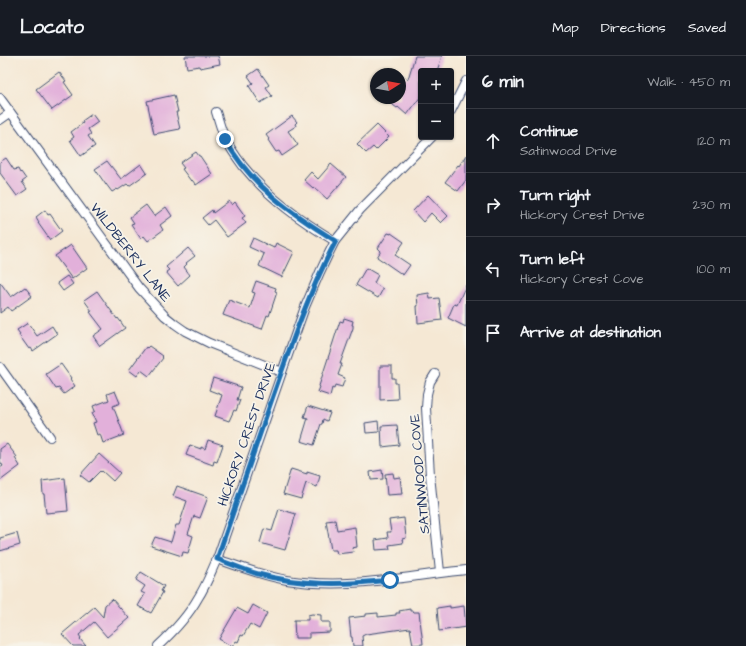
<!DOCTYPE html>
<html lang="en">
<head>
<meta charset="utf-8">
<style>
  body { margin:0; font-family:"Architects Daughter",sans-serif; background:#20242c; color:#f1f3f6 }
  .controls { position:absolute; right:12px; top:12px; display:grid; overflow:hidden; border-radius:4px; box-shadow:0 1px 3px #0004 }
  .controls button { width:36px; height:36px; display:grid; place-items:center; padding:0; border:0; border-bottom:1px solid #363941; background:#171b24; color:#f1f3f6; font:20px sans-serif }
  .compass { position:absolute; left:370px; top:12px; width:36px; height:36px; border-radius:50%; background:#171b24; box-shadow:0 1px 3px #0004; rotate:79deg }
  .stop { position:absolute; width:12px; height:12px; margin:-9px; border:3px solid #1f6fb2; border-radius:50%; background:#fff }
  .stop.end { background:#1f6fb2; border-color:#fff; box-shadow:0 1px 4px #0008 }
  .list { margin:0; padding:0; list-style:none }
  h2 { display:flex; justify-content:space-between; align-items:center; height:52px; margin:0; padding:0 16px; font-size:17px }
  h2 small { font-size:13px; font-weight:400; color:#9ea1a6 }
  .list li { display:grid; grid-template-columns:26px 1fr auto; gap:12px; align-items:center; box-sizing:border-box; height:64px; padding:0 16px; border-top:1px solid #363941 }
  .list b { display:block; font-size:15px; white-space:nowrap }
  .list p { margin:0; font-size:13px; white-space:nowrap; color:#9ea1a6 }
  .list em { font-size:13px; font-style:normal; color:#9ea1a6 }
  .icon { flex:none; width:22px; height:22px; fill:none; stroke:currentColor; stroke-width:2; stroke-linecap:round; stroke-linejoin:round }
  .map { position:relative; flex:none; width:466px; height:590px; overflow:hidden }
  header { display:flex; align-items:center; gap:24px; box-sizing:border-box; height:56px; padding:0 20px; background:#171b24; border-bottom:1px solid #363941 }
  header strong { font-size:19px }
  nav { display:flex; gap:22px; margin-inline-start:auto; font-size:14px }
  main { display:flex }
  aside { flex:1; background:#171b24 }
  .map>svg:first-child { display:block }
  .building { fill:#e2b0da }
  .lines { fill:none; stroke-linecap:round; stroke-linejoin:round }
  .minor-casing { stroke:#3c4b70; stroke-width:10 }
  .minor { stroke:#fff; stroke-width:8 }
  .route { stroke:#1f6fb2; stroke-width:5 }
  .labels { text-anchor:middle; stroke-width:3.5; stroke-linejoin:round; paint-order:stroke }
  .street-label { font-size:14px; fill:#1b2f5e; stroke:#f7f3e8 }
</style>
</head>
<body>
<header>
<strong>Locato</strong>
<nav><a>Map</a><a>Directions</a><a>Saved</a></nav>
</header>
<main>
<div class="map">
<svg width="466" height="590" viewBox="0 0 466 590">
  <rect width="100%" height="100%" fill="#f7f3e8"/>
  <filter id="ink" filterUnits="userSpaceOnUse"><feTurbulence type="fractalNoise" baseFrequency=".025" numOctaves="2"/><feDisplacementMap in="SourceGraphic" scale="8" xChannelSelector="R" yChannelSelector="G"/><feConvolveMatrix kernelMatrix="1 2 1 2 8 2 1 2 1" color-interpolation-filters="sRGB"/></filter>
  <filter id="wash" filterUnits="userSpaceOnUse"><feTurbulence type="fractalNoise" baseFrequency=".012" numOctaves="4" result="noise"/><feDisplacementMap in="SourceGraphic" scale="16" xChannelSelector="R" yChannelSelector="G"/><feGaussianBlur stdDeviation="0.9" result="paint"/><feColorMatrix in="noise" values="0 0 0 0 0 0 0 0 0 0 0 0 0 0 0 0 0 1.4 0 .05"/><feComposite in="paint" operator="in"/></filter>
  <g filter="url(#wash)">
    <rect width="100%" height="100%" fill="#f5e8d4"/>
    <g id="blocks">
      <g class="building">
        <path d="M185,0H218L220,8L200,12L199,10L187,12Z"/>
        <path d="M415,0H442L437,15H421V40L407,59L398,51L397,52L383,42H400V17L408,23Z"/>
        <path d="M258,13L269,29L266,31L272,40L260,47L249,30L253,27L248,20Z"/>
        <path d="M59,16L66,25L64,26L73,39L52,54L36,33Z"/>
        <path d="M174,39L178,56H176L180,73L154,78L147,45Z"/>
        <path d="M92,58L98,66L88,73L91,78L88,80L95,90L81,100L70,84L74,81L71,76L83,67L82,65Z"/>
        <path d="M292,60L297,66L295,68L296,70L288,75L298,89L282,100L279,95L276,96L268,84L269,83L266,79Z"/>
        <path d="M377,69L389,81L376,94L373,91L366,97L357,88Z"/>
        <path d="M196,96L199,100H200L212,118L196,129L192,124L191,125L182,113L184,112L180,107Z"/>
        <path d="M466,99V124L458,135L445,126L458,109L459,110Z"/>
        <path d="M6,102L14,114L18,113L20,117L21,116L26,123L22,126L27,133L17,140L0,117V106Z"/>
        <path d="M107,105L121,123L141,108L147,117L129,130L127,128L118,134L117,133L112,136L106,128V129L95,113Z"/>
        <path d="M331,108L346,121L327,143L314,131L313,132L304,124L311,116L318,123Z"/>
        <path d="M428,139L448,160L441,167L431,157L423,166L413,155Z"/>
        <path d="M229,145L232,149L235,146L245,160L242,162L246,167L227,181L214,164L208,169L202,162L212,154L213,157Z"/>
        <path d="M146,149L154,160L166,151L172,160L160,169L163,174L148,185L144,180L141,183L131,168L134,167L130,161Z"/>
        <path d="M45,154L48,159L50,158L62,175L50,184L38,167L39,166L36,161Z"/>
        <path d="M388,177L391,178V177L404,186L395,199L410,209L403,219L377,201L381,195L378,192Z"/>
        <path d="M253,182L274,192L276,187L294,196L282,221L259,210L264,198L249,191Z"/>
        <path d="M71,189L87,212L72,223L55,200Z"/>
        <path d="M188,192L195,200L186,207L187,208L184,211L190,219L178,230L166,216L169,214L166,211Z"/>
        <path d="M366,212L378,219L374,227L383,233L378,242L356,229Z"/>
        <path d="M67,220L73,228L63,235L57,227Z"/>
        <path d="M256,225L276,232L275,235L277,236L269,260L267,259L262,273L223,259L229,244L250,252L255,237L252,236Z"/>
        <path d="M0,226L11,241L25,231L32,240L11,255L8,251L0,257Z"/>
        <path d="M466,229V271L448,262L454,248L457,249Z"/>
        <path d="M97,235L117,263L118,262L125,272L100,290L93,280L103,273L90,256L92,255L84,244Z"/>
        <path d="M429,237L430,243L439,242L442,264L418,267L417,250H418L417,239Z"/>
        <path d="M344,262L353,265L352,269H353V272L340,308H342L338,319L345,322L342,331L335,329L334,333L332,332L330,340L318,336L320,331L319,330L340,265L343,266Z"/>
        <path d="M28,267L37,280L52,270L57,278L33,295L31,292L29,293L19,279L20,278L17,274Z"/>
        <path d="M149,290L163,300L162,301L163,302L149,320L141,314L137,320L129,314L146,291L147,292Z"/>
        <path d="M61,308L71,322L70,323L75,330L64,338L59,332L56,333L46,318Z"/>
        <path d="M380,310H392V322H395V327H397L398,343L380,344Z"/>
        <path d="M213,322L241,331L237,344H240L236,355L234,354L229,365L215,360L222,339L209,334Z"/>
        <path d="M115,335L120,347L113,350L124,379L103,387L100,378L97,379L93,367L96,366L92,357L95,355L93,350L109,344L107,338Z"/>
        <path d="M308,350L330,357L327,365L323,363L322,368H321L314,389L301,385L308,362L304,361Z"/>
        <path d="M378,365L379,376L366,377L365,367Z"/>
        <path d="M397,369L399,389L382,391L381,370Z"/>
        <path d="M208,384L223,389L217,406L214,405L213,409L186,399L190,389L201,393V391L205,393Z"/>
        <path d="M7,388L17,401L15,402L20,410L0,425V412L3,410L0,405V393Z"/>
        <path d="M99,398L120,417L113,425L102,415L101,416L100,415L89,426L80,419Z"/>
        <path d="M291,413L307,418V416L320,420L317,431L306,427L301,443L283,438Z"/>
        <path d="M382,414L383,423L371,424L370,416Z"/>
        <path d="M393,417L394,422L400,421L402,438L387,439L385,418Z"/>
        <path d="M65,422L68,455L46,457L44,438H43L42,425Z"/>
        <path d="M177,430L208,441L200,462L194,460L188,478L193,480L188,497L183,496L182,500L151,490L155,481L171,486L176,469H179L187,445L173,440Z"/>
        <path d="M279,453L296,458L285,494L260,487L264,473L272,475Z"/>
        <path d="M404,462L406,482L402,483L403,487L389,489L390,493L376,494L375,484L388,482L387,476H391L389,464Z"/>
        <path d="M335,464L337,474L355,471L357,491L352,492L353,496L337,498L336,494H331L326,465Z"/>
        <path d="M17,477L20,489L0,495V482Z"/>
        <path d="M141,516L164,530L161,535L163,536L151,557L138,550L145,538L141,536L145,530L136,524Z"/>
        <path d="M112,543L129,562L107,581L94,566L79,579L81,582L80,583L86,590H73L62,578L94,551L103,561L105,549Z"/>
        <path d="M253,549L267,557L259,573L250,568L243,580L241,579L238,586L236,585L233,590H231L219,583L237,552L248,558Z"/>
        <path d="M450,550V552L464,550L466,571L439,575L437,552Z"/>
        <path d="M410,553V555H413L414,556H419L423,588L413,589L410,572L366,578L362,580L363,590H353L352,581H351L349,562L366,560V558L378,557V561L396,559V557H400L399,555Z"/>
        <path d="M312,558L321,559V566H330V576L309,577V582H295L294,564H308V559Z"/>
      </g>
    </g>
  </g>
  <g filter="url(#ink)">
    <use href="#blocks" fill-opacity="0" stroke="#3c4b70" stroke-width="1"/>
    <g class="lines">
      <g class="minor-casing">
        <g id="minor">
          <path d="M0,42L139,232L165,260L175,268L185,275L209,287L282,316"/>
          <path d="M451,55L466,25"/>
          <path d="M216,56C219,65 221,74 225,82C230,92 237,102 243,110C270,143 300,164 335,185"/>
          <path d="M0,64L10,57"/>
          <path d="M0,311L50,381"/>
          <path d="M435,318L430,326L427,338L426,352L430,419L440,516"/>
          <path d="M217,503C240,511 263,520 287,524C348,534 405,520 466,514"/>
          <path d="M158,590C173,576 188,560 198,542C206,530 211,516 217,503L282,316L305,251L320,216L328,199L335,185L360,154L432,81"/>
        </g>
      </g>
      <use href="#minor" class="minor"/>
    </g>
  </g>
  <g class="lines" filter="url(#ink)">
    <path class="route" d="M225,83C250,129 292,158 336,185C309,235 291,289 272,343C254,396 235,450 217,503C231,508 244,514 258,518C301,530 345,529 390,524"/>
  </g>
  <g class="labels">
    <g class="street-label">
      <text transform="translate(131 196) rotate(52)" y="5">WILDBERRY LANE</text>
      <text transform="translate(246 378) rotate(-71)" y="5">HICKORY CREST DRIVE</text>
      <text transform="translate(419 418) rotate(-95)" y="5">SATINWOOD COVE</text>
    </g>
  </g>
</svg>
<div class="controls">
<button>+</button>
<button>−</button>
</div>
<svg class="compass" viewBox="-18 -18 36 36"><path d="M0-13l5 13h-10z" fill="#e53935"/><path d="M0 13l5-13h-10z" fill="#9ea1a6"/></svg>
<div class="stop" style="left:390px;top:524px"></div>
<div class="stop end" style="left:225px;top:83px"></div>
</div>
<aside>
<h2>6 min<small>Walk · 450 m</small></h2>
<ul class="list">
<li><svg class="icon" aria-label="ahead" viewBox="0 0 24 24"><path d="M12 20V5M6 11l6-6 6 6"/></svg><div><b>Continue</b><p>Satinwood Drive</p></div><em>120 m</em></li>
<li><svg class="icon" aria-label="right" viewBox="0 0 24 24"><path d="M7 20v-9h11M14 6l5 5-5 5"/></svg><div><b>Turn right</b><p>Hickory Crest Drive</p></div><em>230 m</em></li>
<li><svg class="icon" aria-label="left" viewBox="0 0 24 24"><path d="M17 20v-9H6M10 6l-5 5 5 5"/></svg><div><b>Turn left</b><p>Hickory Crest Cove</p></div><em>100 m</em></li>
<li><svg class="icon" aria-label="arrive" viewBox="0 0 24 24"><path d="M6 21V4h12l-3 4 3 4H6"/></svg><div><b>Arrive at destination</b></div></li>
</ul>
</aside>
</main>
</body>
</html>
